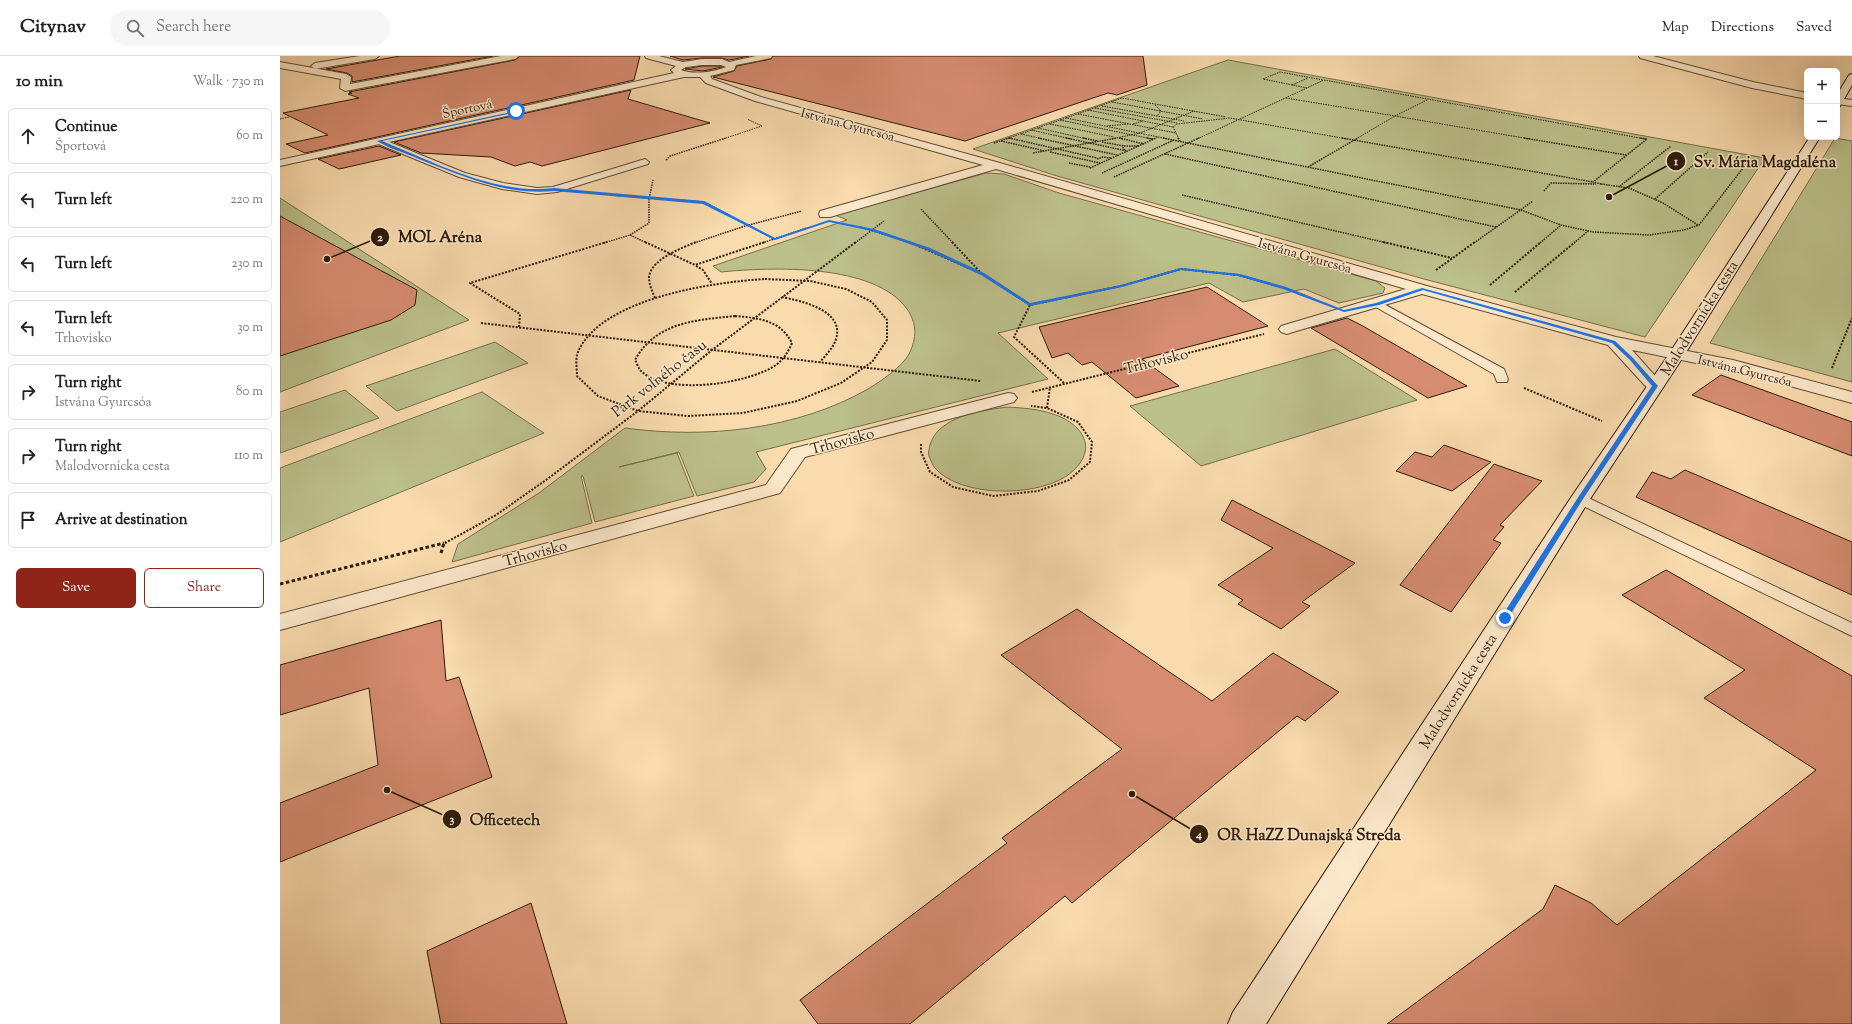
<!DOCTYPE html>
<html lang="en">
<head>
<meta charset="utf-8">
<style>
  body { margin:0; font-family:"Sorts Mill Goudy",serif; background:#f6f6f6; color:#202124 }
  .controls { position:absolute; right:12px; top:12px; display:grid; overflow:hidden; border-radius:6px; box-shadow:0 4px 16px #0002 }
  .controls button { width:36px; height:36px; display:grid; place-items:center; padding:0; border:0; border-bottom:1px solid #e0e0e0; background:#fff; color:#202124; font:20px sans-serif }
  .stop { position:absolute; width:12px; height:12px; margin:-9px; border:3px solid #1a73e8; border-radius:50%; background:#fff }
  .stop.end { background:#1a73e8; border-color:#fff; box-shadow:0 1px 4px #0008 }
  .list { margin:0; padding:0; list-style:none }
  h2 { display:flex; justify-content:space-between; align-items:center; height:52px; margin:0; padding:0 16px; font-size:17px }
  h2 small { font-size:13px; font-weight:400; color:#757577 }
  .list li { display:grid; grid-template-columns:26px 1fr auto; gap:12px; align-items:center; box-sizing:border-box; height:56px; margin:0 8px 8px; padding:0 8px; border:1px solid #e0e0e0; border-radius:6px }
  .list b { display:block; font-size:15px; white-space:nowrap }
  .list p { margin:0; font-size:13px; white-space:nowrap; color:#757577 }
  .list em { font-size:13px; font-style:normal; color:#757577 }
  .actions { display:flex; gap:8px; padding:12px 16px }
  .actions a { flex:1; padding:9px 0; border:1px solid #8f2418; border-radius:6px; text-align:center; font-size:14px; color:#8f2418 }
  .actions .main { background:#8f2418; color:#fff }
  .icon { flex:none; width:22px; height:22px; fill:none; stroke:currentColor; stroke-width:2; stroke-linecap:round; stroke-linejoin:round }
  .map { position:relative; flex:none; width:1572px; height:968px; overflow:hidden }
  header { display:flex; align-items:center; gap:24px; box-sizing:border-box; height:56px; padding:0 20px; background:#fff; border-bottom:1px solid #e0e0e0 }
  header strong { font-size:19px }
  nav { display:flex; gap:22px; margin-inline-start:auto; font-size:14px }
  .search { width:280px; height:36px; background:#f6f6f6; display:flex; align-items:center; gap:10px; box-sizing:border-box; padding:0 14px; border-radius:22px; color:#757577; font-size:15px }
  main { display:flex }
  aside { flex:1; background:#fff }
  .map>svg:first-child { display:block }
  .green { fill:#bcc08b; stroke:#756e4c }
  .building { fill:#d68c71; stroke:#2e1b0c }
  .lines { fill:none; stroke-linecap:round; stroke-linejoin:round }
  .lane-casing { stroke:#614b34; stroke-width:2 }
  .street-casing { stroke:#614b34; stroke-width:2 }
  .secondary-casing { stroke:#2e1b0c; stroke-width:2 }
  .path-far3 { stroke:#2e1b0c; stroke-width:1; stroke-dasharray:1.5 1; stroke-linecap:butt }
  .path-far2 { stroke:#2e1b0c; stroke-width:1.5; stroke-dasharray:1.5 1; stroke-linecap:butt }
  .path-far1 { stroke:#2e1b0c; stroke-width:2; stroke-dasharray:2 1.5; stroke-linecap:butt }
  .path { stroke:#2e1b0c; stroke-width:3; stroke-dasharray:3.5 2.5; stroke-linecap:butt }
  .lane { fill:#fbe8ca; fill-rule:evenodd }
  .street { fill:#fbe8ca; fill-rule:evenodd }
  .secondary { fill:#fbe8ca; fill-rule:evenodd }
  .route { fill:#1a73e8 }
  .labels { text-anchor:middle; stroke-width:3; stroke-linejoin:round; paint-order:stroke }
  .far-street-label { font-size:13px; fill:#2e1b0c; stroke:#fbe8ca }
  .street-label { font-size:15px; fill:#2e1b0c; stroke:#fbe8ca }
  .leader { fill:none; stroke:#2e1b0c; stroke-width:1.5 }
  .callout-dot { fill:#2e1b0c; stroke:#fbe8ca; stroke-width:1.5 }
  .mark-label { font-size:12px; text-anchor:middle; font-weight:bold; fill:#fff }
  .callout-label { font-size:16px; text-anchor:middle; font-weight:bold; fill:#2e1b0c; stroke:#fbe8ca; stroke-width:3; stroke-linejoin:round; paint-order:stroke }
</style>
</head>
<body>
<header>
<strong>Citynav</strong>
<div class="search"><svg class="icon" aria-label="search" viewBox="0 0 24 24"><circle cx="10" cy="10" r="6"/><path d="M15 15l6 6"/></svg>Search here</div>
<nav><a>Map</a><a>Directions</a><a>Saved</a></nav>
</header>
<main>
<aside>
<h2>10 min<small>Walk · 730 m</small></h2>
<ul class="list">
<li><svg class="icon" aria-label="ahead" viewBox="0 0 24 24"><path d="M12 20V5M6 11l6-6 6 6"/></svg><div><b>Continue</b><p>Športová</p></div><em>60 m</em></li>
<li><svg class="icon" aria-label="left" viewBox="0 0 24 24"><path d="M17 20v-9H6M10 6l-5 5 5 5"/></svg><div><b>Turn left</b></div><em>220 m</em></li>
<li><svg class="icon" aria-label="left" viewBox="0 0 24 24"><path d="M17 20v-9H6M10 6l-5 5 5 5"/></svg><div><b>Turn left</b></div><em>230 m</em></li>
<li><svg class="icon" aria-label="left" viewBox="0 0 24 24"><path d="M17 20v-9H6M10 6l-5 5 5 5"/></svg><div><b>Turn left</b><p>Trhovisko</p></div><em>30 m</em></li>
<li><svg class="icon" aria-label="right" viewBox="0 0 24 24"><path d="M7 20v-9h11M14 6l5 5-5 5"/></svg><div><b>Turn right</b><p>Istvána Gyurcsóa</p></div><em>80 m</em></li>
<li><svg class="icon" aria-label="right" viewBox="0 0 24 24"><path d="M7 20v-9h11M14 6l5 5-5 5"/></svg><div><b>Turn right</b><p>Malodvornícka cesta</p></div><em>110 m</em></li>
<li><svg class="icon" aria-label="arrive" viewBox="0 0 24 24"><path d="M6 21V4h12l-3 4 3 4H6"/></svg><div><b>Arrive at destination</b></div></li>
</ul>
<div class="actions"><a class="main">Save</a><a>Share</a></div>
</aside>
<div class="map">
<svg width="1572" height="968" viewBox="0 0 1572 968">
  <rect width="100%" height="100%" fill="#f9dbae"/>
  <filter id="stains"><feTurbulence type="fractalNoise" baseFrequency=".005" numOctaves="4"/><feColorMatrix values="0 0 0 0 .2 0 0 0 0 .09 0 0 0 0 .02 0 0 0 .5 -.17"/></filter>
  <radialGradient id="worn" r=".72"><stop offset=".6" stop-color="#630" stop-opacity="0"/><stop offset="1" stop-color="#630" stop-opacity=".3"/></radialGradient>
  <g class="green">
    <path d="M948,4L1485,102L1365,281L1144,223L777,120L693,93Z"/>
    <path d="M1555,82L1572,85V326L1430,287Z"/>
    <path d="M706,117L724,118L779,137L1096,225L1105,232L1103,237L1059,247L1024,233L963,246L929,227L718,277L768,323L476,396L486,413L474,426L417,440L399,396L339,411L397,397L414,440L315,466L303,420H301L312,467L172,506L178,488L259,437L345,372C426,383 516,374 588,333C601,325 622,311 629,298C637,282 637,267 627,253C594,207 491,211 441,216L433,210L567,164L555,159Z"/>
    <path d="M0,142L189,264L0,336Z"/>
    <path d="M215,286L248,307L117,355L86,330Z"/>
    <path d="M1055,293L1137,344L921,410L850,350Z"/>
    <path d="M65,334L99,362L0,397V356Z"/>
    <path d="M202,336L264,377L0,486V412Z"/>
    <path d="M728,351C743,352 758,353 773,358C801,367 819,391 793,415C764,442 680,443 654,411C652,408 651,404 649,400C648,396 649,393 650,389C658,360 703,354 728,351Z"/>
  </g>
  <g class="building">
    <path d="M120,0H213L72,26V20L67,17L46,13Z"/>
    <path d="M240,0H360L354,24L25,97L6,88L48,79L3,57L79,42L68,38L72,37L69,36L235,4Z"/>
    <path d="M390,0H469L449,4L442,2H422L403,4Z"/>
    <path d="M493,0H863L867,29L837,39L828,37L685,85L433,21L454,15L457,10L491,3Z"/>
    <path d="M422,10H441L442,11L423,15L405,13Z"/>
    <path d="M351,34L348,43L430,67L262,110L250,106L235,110L211,101L141,97L114,86Z"/>
    <path d="M99,90L121,99L59,113L38,103Z"/>
    <path d="M0,160L137,234L135,249L111,264L0,300Z"/>
    <path d="M927,231L988,270L862,303L899,330L856,342L812,306L802,309L788,297L772,302L759,271Z"/>
    <path d="M1067,262L1081,269L1187,330L1148,342L1031,272Z"/>
    <path d="M1441,319L1572,366V400L1412,339Z"/>
    <path d="M1164,389L1211,406L1172,435L1116,415L1135,396L1152,401Z"/>
    <path d="M1214,408L1262,425L1220,469L1224,471L1213,484L1221,487L1171,556L1120,529Z"/>
    <path d="M1405,414L1572,486V539L1356,441L1372,416L1391,423Z"/>
    <path d="M952,444L1075,507L1022,546L1030,550L1001,573L958,548L963,544L938,529L993,492L941,464Z"/>
    <path d="M1386,514L1572,620V968H1107L1263,853L1275,829L1311,847L1337,869L1536,714L1424,642L1465,614L1342,539Z"/>
    <path d="M797,553L932,645L993,597L1059,636L1025,665L1017,660L792,847L785,840L630,968H538L520,944L727,787L722,782L842,693L721,599Z"/>
    <path d="M161,564L166,625L179,621L212,721L0,806V747L98,709L89,632L0,659V609Z"/>
    <path d="M251,847L287,968H161L147,895Z"/>
  </g>
  <g class="lines">
    <g class="lane-casing">
      <g id="lane">
        <path d="M96,83H102L185,117L223,127L257,132L273,131L365,103L369,106L368,108L277,136L257,138L222,133L179,121L96,87Z"/>
        <path d="M1098,245L1224,313L1228,323L1227,326H1217L1214,318L1094,250L1092,248L1094,246Z"/>
        <path d="M1300,438L1572,567V580L1295,446L1292,443L1295,440Z"/>
      </g>
    </g>
    <g class="street-casing">
      <g id="street">
        <path d="M80,0H99L95,3L35,13L31,10L35,7Z"/>
        <path d="M221,0H239L235,3L65,35L60,32L61,23L0,12V6L66,18L71,21L70,28Z"/>
        <path d="M365,0H379L403,6L422,3H442L449,6L476,0H492L491,2L456,9L454,14L430,20L432,23L481,41L720,107L1147,230L1336,281L1453,304L1572,336V347L1451,314L1352,294L1384,330L1381,334L1375,335L1369,334L1328,289L1142,238L1013,276L1007,278L1001,276L999,273L1001,270L1126,233L716,113L550,161H540L539,158L540,155L703,109L475,45L426,27L420,21H404L0,110V104L394,17L391,14L396,10L366,2ZM422,9H441L446,11C433,16 414,19 401,14L406,11Z"/>
        <path d="M1359,0H1373L1473,26L1527,37V43L1472,32L1360,2Z"/>
        <path d="M1557,42L1572,44V50L1557,48Z"/>
        <path d="M728,337L734,338L737,342L734,346L525,401L500,437L0,574V558L486,429L511,393Z"/>
      </g>
    </g>
    <g class="secondary-casing">
      <g id="secondary">
        <path d="M1572,18V29L1560,50L1557,51V39L1569,19Z"/>
        <path d="M1530,81H1540L1405,298L1310,443L986,968H948L953,956L1290,443L1389,298Z"/>
      </g>
    </g>
    <g class="path-far3">
      <path d="M1012,29L1028,22"/>
      <path d="M1027,32L983,23L1000,16L1043,24"/>
      <path d="M1006,42L1115,60L1147,44"/>
      <path d="M832,46L923,63"/>
      <path d="M875,49L881,55L877,60"/>
      <path d="M822,50L904,65"/>
      <path d="M815,52L897,67"/>
      <path d="M808,54L893,71"/>
      <path d="M798,58L896,77"/>
      <path d="M786,62L842,42L946,61"/>
      <path d="M0,63L9,61"/>
      <path d="M780,64L872,83"/>
      <path d="M770,68L834,81"/>
      <path d="M853,68L863,65"/>
      <path d="M827,70L848,68"/>
      <path d="M758,72L807,83"/>
      <path d="M751,74L791,83"/>
      <path d="M741,78L763,83"/>
      <path d="M729,82L732,83"/>
      <path d="M839,82L842,83"/>
      <path d="M443,83L482,70L467,63"/>
      <path d="M726,83L786,62L888,83"/>
      <path d="M832,83L860,77L914,55"/>
      <path d="M874,83L878,81"/>
      <path d="M899,83L893,71L897,68L950,62L1067,83"/>
      <path d="M917,83L1044,24L1365,83"/>
      <path d="M1076,83L1115,60L1250,83"/>
    </g>
    <g class="path-far2">
      <path d="M729,82L817,102"/>
      <path d="M758,82L837,99"/>
      <path d="M786,82L847,95"/>
      <path d="M803,82L818,85"/>
      <path d="M839,82L864,88"/>
      <path d="M867,82L873,83"/>
      <path d="M883,82L1241,154L1281,169L1313,176L1369,179L1404,174L1419,169L1470,103"/>
      <path d="M898,82L900,85"/>
      <path d="M1062,82L1313,126"/>
      <path d="M1244,82L1346,99"/>
      <path d="M721,85L765,95"/>
      <path d="M822,86L844,90"/>
      <path d="M714,87L729,82"/>
      <path d="M845,94L843,92L844,90H858"/>
      <path d="M770,96L820,107"/>
      <path d="M753,97L837,82"/>
      <path d="M885,98L1216,171"/>
      <path d="M817,103L823,101L831,102"/>
      <path d="M386,104L390,100L446,82"/>
      <path d="M789,107L810,111"/>
      <path d="M1028,111L1078,82"/>
      <path d="M810,112L876,82"/>
      <path d="M822,117L894,84"/>
      <path d="M834,121L919,82"/>
      <path d="M1321,128L1313,126L1367,83L1360,82"/>
      <path d="M1321,128L1349,132L1383,147L1418,169"/>
      <path d="M1340,130L1391,90"/>
      <path d="M1264,135L1271,127L1316,128"/>
      <path d="M330,139L424,146L494,183"/>
      <path d="M902,139L1107,187"/>
      <path d="M1375,143L1428,96"/>
      <path d="M641,153L673,187"/>
      <path d="M580,171L632,187"/>
      <path d="M350,179L369,167V143L373,124"/>
      <path d="M324,187L350,179L367,187"/>
      <path d="M414,187L465,170L522,155"/>
      <path d="M482,187L527,172"/>
      <path d="M575,187L604,165"/>
      <path d="M1194,187L1253,145"/>
      <path d="M1260,187L1281,169"/>
      <path d="M1294,187L1308,175"/>
    </g>
    <g class="path-far1">
      <path d="M365,186L415,209L485,186"/>
      <path d="M629,186L700,217"/>
      <path d="M672,186L702,218L750,249"/>
      <path d="M1103,186L1172,202"/>
      <path d="M416,210L423,214L432,228"/>
      <path d="M1156,214L1195,186"/>
      <path d="M485,223L530,225L566,233L592,246L607,264V284L592,306L561,327L517,345L463,357L408,360L358,355L318,340L297,320C297,312 295,303 298,296C321,242 434,226 485,223Z"/>
      <path d="M1210,229L1261,186"/>
      <path d="M1235,236L1295,186"/>
      <path d="M502,241C521,245 565,254 556,283C553,292 546,299 540,306"/>
      <path d="M375,242C372,235 369,228 369,221C371,203 402,192 416,186"/>
      <path d="M455,260C479,262 500,264 512,287C508,296 504,303 496,309C468,328 387,340 361,315C358,312 357,307 355,304C376,266 416,264 455,260Z"/>
      <path d="M201,267L701,325"/>
      <path d="M239,271L240,258L190,227L327,186"/>
      <path d="M1552,312L1572,262"/>
      <path d="M784,327L734,281L750,249L841,230L901,213L958,219L1005,232L1031,242"/>
      <path d="M1244,332L1322,365"/>
      <path d="M752,336L984,278"/>
      <path d="M767,352L770,331"/>
      <path d="M641,388V396L650,416L673,431L713,440L758,435L789,424L810,406L812,386L798,366L767,352L751,350"/>
      <path d="M165,487L216,459L266,424L358,355L432,294L576,186"/>
    </g>
    <g class="path">
      <path d="M161,497L164,487L166,486"/>
      <path d="M0,528L164,487"/>
    </g>
    <use href="#lane" class="lane"/>
    <use href="#street" class="street"/>
    <use href="#secondary" class="secondary"/>
  </g>
  <path class="route" d="M236,55L237,56L102,85C156,107 215,139 274,132L424,145L495,182L549,164L594,173L650,192L704,217L750,247L841,229L901,212L960,218L1006,231L1064,254L1096,247L1142,232L1335,285L1353,302L1378,330L1303,443L1227,564H1222V560L1297,443L1372,330L1350,304L1332,287L1143,234L1099,249L1064,256L1003,233L958,220L901,214L842,231L750,250L701,219L647,194L592,175L549,166L495,184L423,148L274,135C227,140 182,120 139,103C126,97 110,93 97,85Z"/>
  <g class="labels">
    <g class="far-street-label">
      <text transform="translate(187 52) rotate(-12)" y="5">Športová</text>
      <text transform="translate(568 68) rotate(15)" y="5">Istvána Gyurcsóa</text>
      <text transform="translate(1025 199) rotate(16)" y="5">Istvána Gyurcsóa</text>
      <text transform="translate(1465 314) rotate(14)" y="5">Istvána Gyurcsóa</text>
    </g>
    <g class="street-label">
      <text transform="translate(1419 262) rotate(-58)" y="5">Malodvornícka cesta</text>
      <text transform="translate(876 305) rotate(-14)" y="5">Trhovisko</text>
      <text transform="translate(379 322) rotate(-38)" y="5">Park voľného času</text>
      <text transform="translate(562 385) rotate(-15)" y="5">Trhovisko</text>
      <text transform="translate(255 497) rotate(-15)" y="5">Trhovisko</text>
      <text transform="translate(1178 635) rotate(-58)" y="5">Malodvornícka cesta</text>
    </g>
  </g>
  <path class="leader" d="M1329 141L1396 105M47 203L100 181M107 734L172 763M852 738L919 778"/>
  <g class="callout-dot">
    <circle cx="1329" cy="141" r="4"/>
    <circle cx="47" cy="203" r="4"/>
    <circle cx="107" cy="734" r="4"/>
    <circle cx="852" cy="738" r="4"/>
    <circle cx="1396" cy="105" r="10"/>
    <circle cx="100" cy="181" r="10"/>
    <circle cx="172" cy="763" r="10"/>
    <circle cx="919" cy="778" r="10"/>
  </g>
  <g class="mark-label">
    <text x="1396" y="109">1</text>
    <text x="100" y="185">2</text>
    <text x="172" y="767">3</text>
    <text x="919" y="782">4</text>
  </g>
  <g class="callout-label">
    <text x="1485" y="111">Sv. Mária Magdaléna</text>
    <text x="160" y="186">MOL Aréna</text>
    <text x="225" y="769">Officetech</text>
    <text x="1029" y="784">OR HaZZ Dunajská Streda</text>
  </g>
  <rect width="100%" height="100%" filter="url(#stains)"/>
  <rect width="100%" height="100%" fill="url(#worn)"/>
</svg>
<div class="controls">
<button>+</button>
<button>−</button>
</div>
<div class="stop" style="left:236px;top:55px"></div>
<div class="stop end" style="left:1225px;top:562px"></div>
</div>
</main>
</body>
</html>
